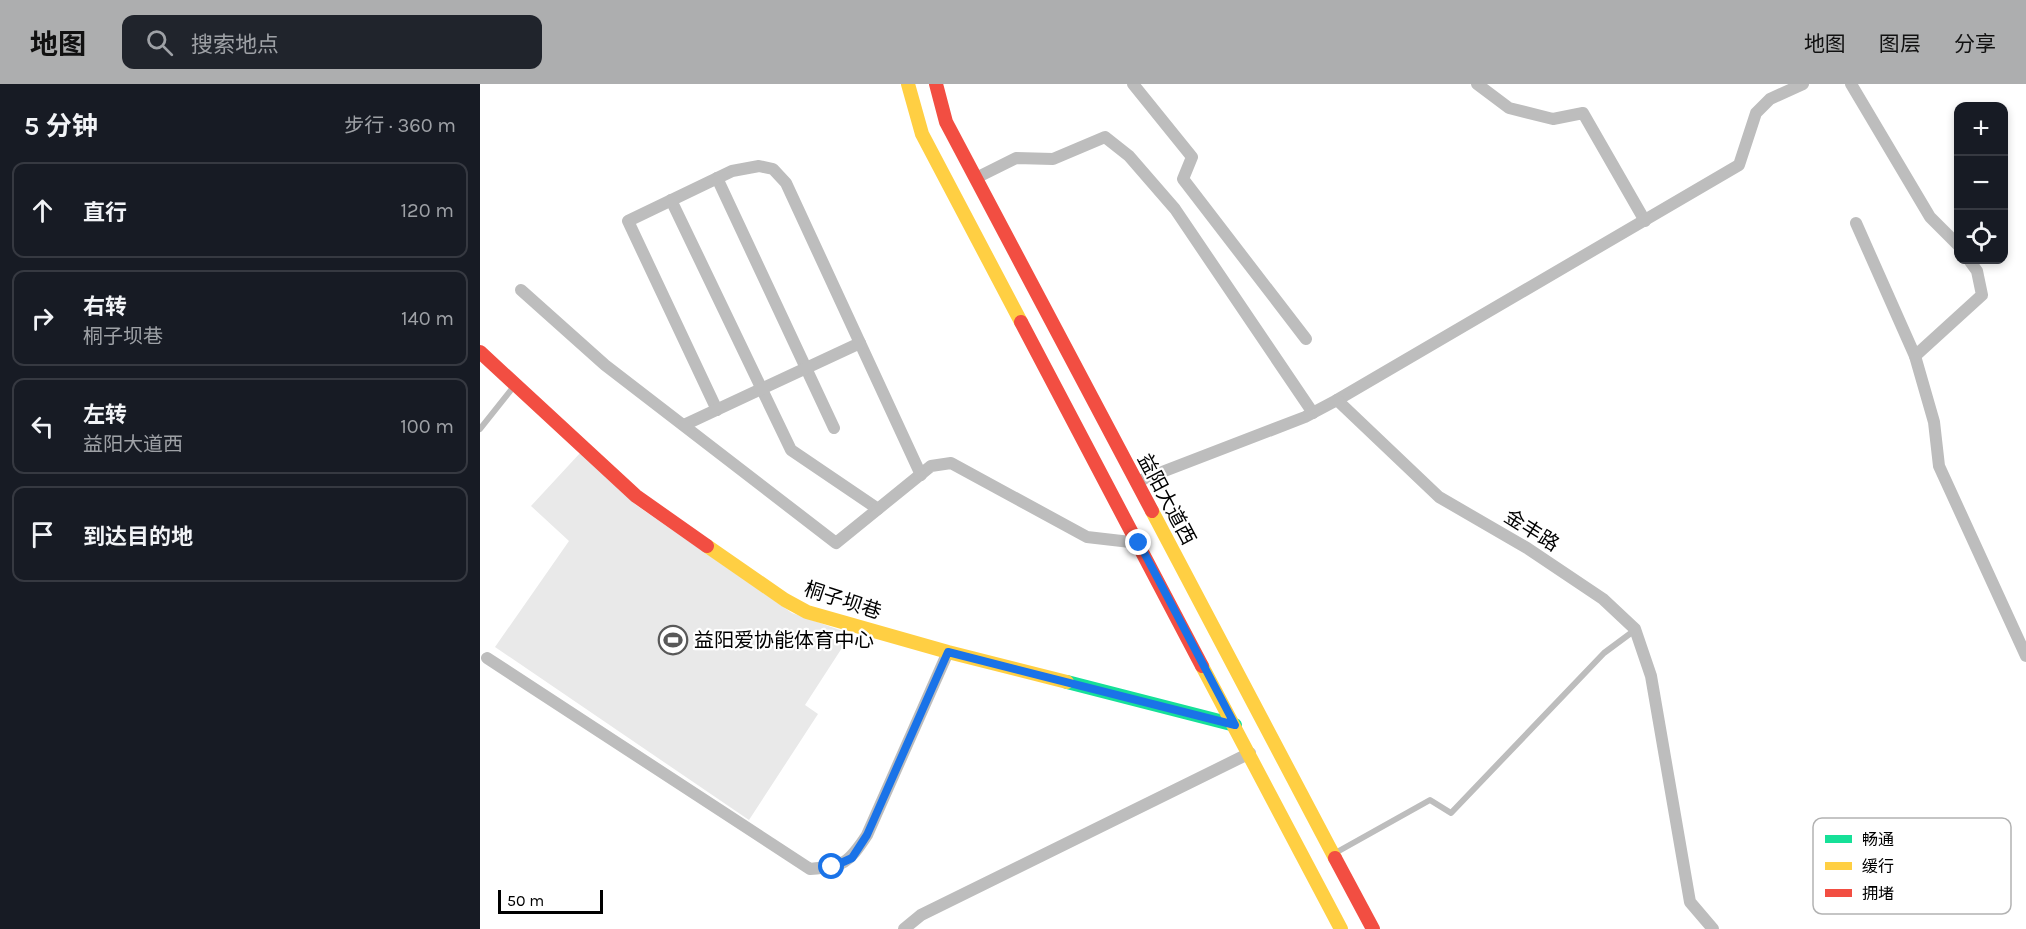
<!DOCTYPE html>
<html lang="zh">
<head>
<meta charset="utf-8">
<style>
  body { margin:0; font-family:Karla,"Noto Sans SC",sans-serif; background:#20242c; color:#f1f3f6 }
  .controls { position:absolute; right:18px; top:18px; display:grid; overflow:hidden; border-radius:12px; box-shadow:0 3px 9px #0003 }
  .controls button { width:54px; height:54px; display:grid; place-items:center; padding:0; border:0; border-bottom:2px solid #363941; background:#171b24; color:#f1f3f6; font:30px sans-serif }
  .scale { position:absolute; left:18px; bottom:15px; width:105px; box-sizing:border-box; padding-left:6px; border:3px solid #000; border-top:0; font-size:16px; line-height:21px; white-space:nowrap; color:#000; -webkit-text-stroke:4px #fff; paint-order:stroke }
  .stop { position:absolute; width:18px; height:18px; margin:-14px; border:4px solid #1a73e8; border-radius:50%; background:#fff }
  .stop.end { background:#1a73e8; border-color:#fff; box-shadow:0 2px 6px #0008 }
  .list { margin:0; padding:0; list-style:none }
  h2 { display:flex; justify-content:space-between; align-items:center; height:78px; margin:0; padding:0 24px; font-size:26px }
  h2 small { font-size:20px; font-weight:400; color:#9ea1a6 }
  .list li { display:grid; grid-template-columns:39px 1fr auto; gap:18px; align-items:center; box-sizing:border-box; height:96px; margin:0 12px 12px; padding:0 12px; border:2px solid #363941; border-radius:12px }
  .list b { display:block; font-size:22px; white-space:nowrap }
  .list p { margin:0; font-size:20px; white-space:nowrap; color:#9ea1a6 }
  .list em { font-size:20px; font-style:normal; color:#9ea1a6 }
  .icon { flex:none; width:33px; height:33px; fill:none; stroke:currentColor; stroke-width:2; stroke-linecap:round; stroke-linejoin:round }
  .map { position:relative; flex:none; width:1546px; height:845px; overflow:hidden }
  header { display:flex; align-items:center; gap:36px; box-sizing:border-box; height:84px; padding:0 30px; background:#adaeaf; color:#111 }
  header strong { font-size:28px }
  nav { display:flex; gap:33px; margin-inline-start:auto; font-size:21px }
  .search { width:420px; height:54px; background:#20242c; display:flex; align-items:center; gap:15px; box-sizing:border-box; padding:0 21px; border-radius:12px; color:#9ea1a6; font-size:22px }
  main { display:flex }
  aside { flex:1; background:#171b24 }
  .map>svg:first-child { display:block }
  .green { fill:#e9e9e9 }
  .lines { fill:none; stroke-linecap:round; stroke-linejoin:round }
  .lane { stroke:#bdbdbd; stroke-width:6 }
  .street { stroke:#bdbdbd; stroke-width:12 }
  .fast { stroke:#16e098; stroke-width:14 }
  .slow { stroke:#ffcf43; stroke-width:14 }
  .jam { stroke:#f24e42; stroke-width:14 }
  .route { stroke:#1a73e8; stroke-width:8 }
  .labels { text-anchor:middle; stroke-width:4.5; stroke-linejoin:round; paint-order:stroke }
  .street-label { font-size:20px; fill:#000; stroke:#fff }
  .poi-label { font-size:20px; fill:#000; stroke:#fff; text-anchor:start }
  .key { fill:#fff; stroke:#b2b2b2; stroke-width:1.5 }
  .key-label { font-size:16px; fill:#000 }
</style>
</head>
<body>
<header>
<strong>地图</strong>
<div class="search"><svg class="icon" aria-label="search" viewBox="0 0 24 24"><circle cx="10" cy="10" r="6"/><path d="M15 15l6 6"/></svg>搜索地点</div>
<nav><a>地图</a><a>图层</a><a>分享</a></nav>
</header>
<main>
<aside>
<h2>5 分钟<small>步行 · 360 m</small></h2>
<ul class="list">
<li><svg class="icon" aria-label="ahead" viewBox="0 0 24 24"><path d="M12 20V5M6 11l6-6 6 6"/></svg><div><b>直行</b></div><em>120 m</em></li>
<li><svg class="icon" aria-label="right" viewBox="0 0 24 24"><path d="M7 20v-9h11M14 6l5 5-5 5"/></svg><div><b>右转</b><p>桐子坝巷</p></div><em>140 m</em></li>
<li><svg class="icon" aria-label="left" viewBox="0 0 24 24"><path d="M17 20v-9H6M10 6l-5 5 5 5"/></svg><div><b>左转</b><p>益阳大道西</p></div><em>100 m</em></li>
<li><svg class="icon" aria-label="arrive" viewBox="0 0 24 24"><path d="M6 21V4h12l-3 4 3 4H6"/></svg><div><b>到达目的地</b></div></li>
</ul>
</aside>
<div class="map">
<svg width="1546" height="845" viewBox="0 0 1546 845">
  <rect width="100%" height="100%" fill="#fff"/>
  <path class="green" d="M101,368L156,421L312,529L371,550L325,621L338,630L269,736L15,563L89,457L51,422Z"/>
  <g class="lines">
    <g class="lane">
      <path d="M0,345L35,301"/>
      <path d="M857,768L950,716L971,729L1124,569L1155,546"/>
    </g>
    <g class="street">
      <path d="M653,0L712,73L703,95L826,255"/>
      <path d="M997,0L1029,24L1073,35L1103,29L1165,137"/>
      <path d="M1371,0L1450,133L1478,161"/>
      <path d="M237,94L354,344"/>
      <path d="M496,94L536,74L573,75L625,53L649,72L695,125L833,329"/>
      <path d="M191,116L311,366L398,425"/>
      <path d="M1376,139L1435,272"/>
      <path d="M1489,176L1497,187L1502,211L1435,272L1454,338L1459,382L1546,572"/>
      <path d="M41,206L125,281L356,459L451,382L471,379L607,453L659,459"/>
      <path d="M857,316L1259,81L1276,29L1290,15L1323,0"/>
      <path d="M237,326L148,137L252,87L279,82L293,85L306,99L441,391"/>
      <path d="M204,341L380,259"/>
      <path d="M656,398L825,333L857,316L959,413L1047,464L1123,515L1155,545L1171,592L1210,818L1233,845"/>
      <path d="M7,574L330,785C364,782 368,780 387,751L468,568"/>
      <path d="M424,845L441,831L770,669"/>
    </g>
    <path class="fast" d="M587,598L755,641"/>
    <g class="slow">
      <path d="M428,0L442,50L541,238"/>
      <path d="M672,427L855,774"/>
      <path d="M227,462L305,516L327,528L468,568L587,598"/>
      <path d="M722,582L861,845"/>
    </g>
    <g class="jam">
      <path d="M456,0L466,38L672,427"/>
      <path d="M541,238L722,582"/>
      <path d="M0,268L156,412L227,462"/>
      <path d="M855,774L893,845"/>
    </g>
  </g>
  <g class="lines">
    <path class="route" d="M352,783L372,774L387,751L468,568L755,641L659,459"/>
  </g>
  <defs>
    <g id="stadium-ring" transform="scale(1.5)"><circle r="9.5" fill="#fff" stroke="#595959" stroke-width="1.5"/><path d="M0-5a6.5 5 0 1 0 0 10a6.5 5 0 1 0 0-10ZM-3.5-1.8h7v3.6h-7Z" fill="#595959"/></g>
  </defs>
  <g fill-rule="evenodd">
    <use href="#stadium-ring" x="193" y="556"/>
  </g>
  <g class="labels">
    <g class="street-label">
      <text transform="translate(687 415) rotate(62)" y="7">益阳大道西</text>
      <text transform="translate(1052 446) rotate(32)" y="7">金丰路</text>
      <text transform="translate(363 516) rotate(18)" y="7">桐子坝巷</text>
    </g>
    <g class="poi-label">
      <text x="214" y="563">益阳爱协能体育中心</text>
    </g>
  </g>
  <rect x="1333" y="734" width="198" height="96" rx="9" class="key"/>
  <rect x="1345" y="751" width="27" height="8" fill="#16e098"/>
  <rect x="1345" y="778" width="27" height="8" fill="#ffcf43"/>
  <rect x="1345" y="805" width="27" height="8" fill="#f24e42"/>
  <g class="key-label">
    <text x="1382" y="761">畅通</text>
    <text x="1382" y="788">缓行</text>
    <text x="1382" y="815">拥堵</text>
  </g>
</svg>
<div class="controls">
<button>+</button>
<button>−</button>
<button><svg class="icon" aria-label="locate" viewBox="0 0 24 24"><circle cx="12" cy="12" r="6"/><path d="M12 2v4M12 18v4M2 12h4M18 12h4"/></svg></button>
</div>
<div class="scale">50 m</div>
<div class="stop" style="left:352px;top:783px"></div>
<div class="stop end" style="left:659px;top:459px"></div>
</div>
</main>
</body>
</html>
